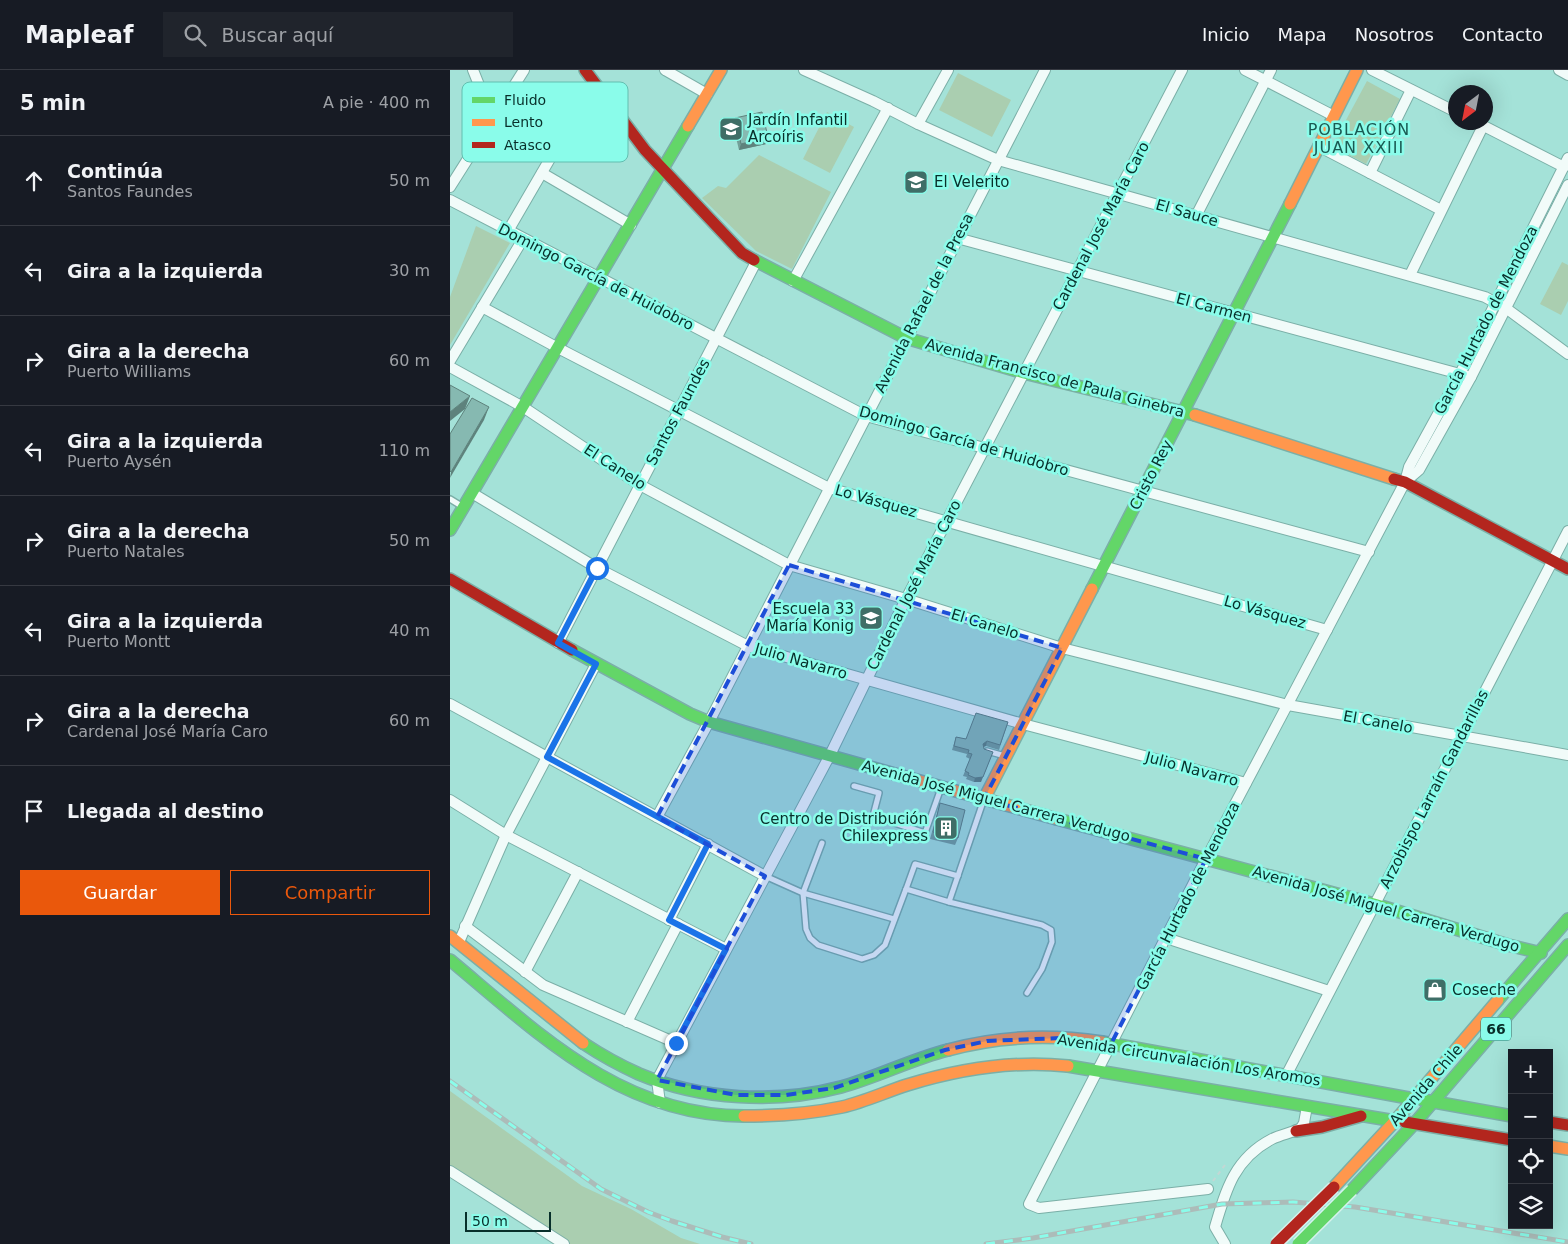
<!DOCTYPE html>
<html lang="es">
<head>
<meta charset="utf-8">
<style>
  body { margin:0; font-family:"DejaVu Sans",sans-serif; background:#20242c; color:#f1f3f6 }
  .controls { position:absolute; right:15px; bottom:15px; display:grid; overflow:hidden; border-radius:0px; box-shadow:0 5px 20px #0002 }
  .controls button { width:45px; height:45px; display:grid; place-items:center; padding:0; border:0; border-bottom:1px solid #363941; background:#171b24; color:#f1f3f6; font:25px sans-serif }
  .compass { position:absolute; left:998px; top:15px; width:45px; height:45px; border-radius:50%; background:#171b24; box-shadow:0 5px 20px #0002; rotate:212deg }
  .scale { position:absolute; left:15px; bottom:12px; width:86px; box-sizing:border-box; padding-left:5px; border:2px solid #082f2a; border-top:0; font-size:14px; line-height:18px; white-space:nowrap; color:#082f2a; -webkit-text-stroke:4px #8afcea; paint-order:stroke }
  .stop { position:absolute; width:15px; height:15px; margin:-11px; border:4px solid #1a73e8; border-radius:50%; background:#fff }
  .stop.end { background:#1a73e8; border-color:#fff; box-shadow:0 1px 5px #0008 }
  .list { margin:0; padding:0; list-style:none }
  h2 { display:flex; justify-content:space-between; align-items:center; height:65px; margin:0; padding:0 20px; font-size:21px }
  h2 small { font-size:16px; font-weight:400; color:#9ea1a6 }
  .list li { display:grid; grid-template-columns:32px 1fr auto; gap:15px; align-items:center; box-sizing:border-box; height:90px; padding:0 20px; border-top:1px solid #363941 }
  .list b { display:block; font-size:19px; white-space:nowrap }
  .list p { margin:0; font-size:16px; white-space:nowrap; color:#9ea1a6 }
  .list em { font-size:16px; font-style:normal; color:#9ea1a6 }
  .actions { display:flex; gap:10px; padding:15px 20px }
  .actions a { flex:1; padding:11px 0; border:1px solid #ea580c; border-radius:0px; text-align:center; font-size:18px; color:#ea580c }
  .actions .main { background:#ea580c; color:#fff }
  .icon { flex:none; width:28px; height:28px; fill:none; stroke:currentColor; stroke-width:2; stroke-linecap:round; stroke-linejoin:round }
  .map { position:relative; flex:none; width:1118px; height:1174px; overflow:hidden }
  header { display:flex; align-items:center; gap:30px; box-sizing:border-box; height:70px; padding:0 25px; background:#171b24; border-bottom:1px solid #363941 }
  header strong { font-size:24px }
  nav { display:flex; gap:28px; margin-inline-start:auto; font-size:18px }
  .search { width:350px; height:45px; background:#20242c; display:flex; align-items:center; gap:12px; box-sizing:border-box; padding:0 18px; border-radius:0px; color:#9ea1a6; font-size:19px }
  main { display:flex }
  aside { flex:1; background:#171b24 }
  .map>svg:first-child { display:block }
  .green { fill:#aaceb0 }
  .lines { fill:none; stroke-linecap:round; stroke-linejoin:round }
  .lane-casing { stroke:#7bafa7; stroke-width:8 }
  .street-casing { stroke:#7bafa7; stroke-width:12 }
  .fast-casing { stroke:#7bafa7; stroke-width:14 }
  .slow-casing { stroke:#7bafa7; stroke-width:14 }
  .jam-casing { stroke:#7bafa7; stroke-width:14 }
  .path { stroke:#c3d7d4; stroke-width:2; stroke-dasharray:4 4; stroke-linecap:butt }
  .lane { stroke:#f1fbf9; stroke-width:5 }
  .street { stroke:#f1fbf9; stroke-width:10 }
  .fast { stroke:#63d668; stroke-width:11 }
  .slow { stroke:#ff974d; stroke-width:11 }
  .jam { stroke:#b3261e; stroke-width:11 }
  .rail-casing { stroke:#acbcb9; stroke-width:5 }
  .rail { stroke:#8afcea; stroke-width:3; stroke-dasharray:9; stroke-linecap:butt }
  .fast-bridge-casing { stroke:#d6f2ed; stroke-width:14; stroke-linecap:butt }
  .jam-bridge-casing { stroke:#d6f2ed; stroke-width:14; stroke-linecap:butt }
  .fast-bridge { stroke:#63d668; stroke-width:11 }
  .jam-bridge { stroke:#b3261e; stroke-width:11 }
  .wall { fill:#739f98 }
  .shaded-wall { fill:#5e827c }
  .building { fill:#86b9b1; stroke:#5e827c }
  .route { stroke:#1a73e8; stroke-width:6 }
  .marked { fill:#1d4ed8; fill-opacity:0.2; stroke:#1d4ed8; stroke-width:4; stroke-dasharray:10 6; stroke-linejoin:round }
  .labels { text-anchor:middle; stroke-width:5; stroke-linejoin:round; paint-order:stroke }
  .shield { fill:#8afcea; stroke:#2f6c64; stroke-width:1 }
  .shield-label { font-size:14px; font-weight:bold; fill:#082f2a }
  .poi-label { font-size:15px; fill:#082f2a; stroke:#8afcea; text-anchor:start }
  .street-label { font-size:15px; fill:#082f2a; stroke:#8afcea }
  .neighbourhood-label { font-size:16px; letter-spacing:1px; fill:#1a5a52; stroke:#8afcea }
  .key { fill:#8afcea; stroke:#63beb0; stroke-width:1 }
  .key-label { font-size:14px; fill:#082f2a }
</style>
</head>
<body>
<header>
<strong>Mapleaf</strong>
<div class="search"><svg class="icon" aria-label="search" viewBox="0 0 24 24"><circle cx="10" cy="10" r="6"/><path d="M15 15l6 6"/></svg>Buscar aquí</div>
<nav><a>Inicio</a><a>Mapa</a><a>Nosotros</a><a>Contacto</a></nav>
</header>
<main>
<aside>
<h2>5 min<small>A pie · 400 m</small></h2>
<ul class="list">
<li><svg class="icon" aria-label="ahead" viewBox="0 0 24 24"><path d="M12 20V5M6 11l6-6 6 6"/></svg><div><b>Continúa</b><p>Santos Faundes</p></div><em>50 m</em></li>
<li><svg class="icon" aria-label="left" viewBox="0 0 24 24"><path d="M17 20v-9H6M10 6l-5 5 5 5"/></svg><div><b>Gira a la izquierda</b></div><em>30 m</em></li>
<li><svg class="icon" aria-label="right" viewBox="0 0 24 24"><path d="M7 20v-9h11M14 6l5 5-5 5"/></svg><div><b>Gira a la derecha</b><p>Puerto Williams</p></div><em>60 m</em></li>
<li><svg class="icon" aria-label="left" viewBox="0 0 24 24"><path d="M17 20v-9H6M10 6l-5 5 5 5"/></svg><div><b>Gira a la izquierda</b><p>Puerto Aysén</p></div><em>110 m</em></li>
<li><svg class="icon" aria-label="right" viewBox="0 0 24 24"><path d="M7 20v-9h11M14 6l5 5-5 5"/></svg><div><b>Gira a la derecha</b><p>Puerto Natales</p></div><em>50 m</em></li>
<li><svg class="icon" aria-label="left" viewBox="0 0 24 24"><path d="M17 20v-9H6M10 6l-5 5 5 5"/></svg><div><b>Gira a la izquierda</b><p>Puerto Montt</p></div><em>40 m</em></li>
<li><svg class="icon" aria-label="right" viewBox="0 0 24 24"><path d="M7 20v-9h11M14 6l5 5-5 5"/></svg><div><b>Gira a la derecha</b><p>Cardenal José María Caro</p></div><em>60 m</em></li>
<li><svg class="icon" aria-label="arrive" viewBox="0 0 24 24"><path d="M6 21V4h12l-3 4 3 4H6"/></svg><div><b>Llegada al destino</b></div></li>
</ul>
<div class="actions"><a class="main">Guardar</a><a>Compartir</a></div>
</aside>
<div class="map">
<svg width="1118" height="1174" viewBox="0 0 1118 1174">
  <rect width="100%" height="100%" fill="#a4e2d8"/>
  <g class="green">
    <path d="M508,3L561,30L542,67L489,40Z"/>
    <path d="M917,11L950,29L916,94L882,76Z"/>
    <path d="M377,42L404,57L380,103L353,89Z"/>
    <path d="M309,85L381,122L342,199L306,181L252,128L268,116L276,118Z"/>
    <path d="M26,156L60,173L0,275V227Z"/>
    <path d="M1112,192L1118,195V231L1111,245L1090,234Z"/>
    <path d="M0,1021L132,1116L181,1139L231,1168L250,1174H113L0,1099Z"/>
  </g>
  <g class="lines">
    <g class="lane-casing">
      <g id="lane">
        <path d="M0,429L13,437"/>
        <path d="M537,681L555,686"/>
        <path d="M404,716L429,723L423,746L475,763L491,718"/>
        <path d="M372,773L353,823L356,859L360,868L368,875L412,889L424,885L435,875L456,819L499,832L534,729"/>
        <path d="M315,806L353,823L444,849"/>
        <path d="M456,819L465,794L508,806"/>
        <path d="M499,832L592,855L601,860L602,872L592,899L577,923"/>
      </g>
    </g>
    <g class="street-casing">
      <g id="street">
        <path d="M23,0L43,50"/>
        <path d="M215,0L257,24"/>
        <path d="M354,0L423,31L468,54L548,90L1035,227L1057,239L1118,284"/>
        <path d="M795,0L884,46"/>
        <path d="M922,0L1006,42"/>
        <path d="M1109,0L1118,5"/>
        <path d="M1026,52L1114,97"/>
        <path d="M468,54L498,0"/>
        <path d="M868,76L991,140"/>
        <path d="M92,103L181,155"/>
        <path d="M920,103L961,20"/>
        <path d="M0,117L74,0"/>
        <path d="M0,130L416,346L919,482"/>
        <path d="M746,146L821,0"/>
        <path d="M58,161L144,13"/>
        <path d="M507,168L1021,307"/>
        <path d="M960,205L1033,56"/>
        <path d="M343,211L438,38"/>
        <path d="M32,237L108,278L379,418L877,560"/>
        <path d="M0,291L73,169"/>
        <path d="M0,297L73,337L190,415L339,495L456,529L612,578L838,635L1118,685"/>
        <path d="M955,412L969,400L1021,307L1118,115"/>
        <path d="M22,423L147,498L298,576L573,654L796,713"/>
        <path d="M108,573L306,192"/>
        <path d="M0,634L315,806"/>
        <path d="M0,730L56,765L276,879"/>
        <path d="M207,747L259,652L595,0"/>
        <path d="M219,850L258,774"/>
        <path d="M15,856L93,915L226,973"/>
        <path d="M716,868L879,921"/>
        <path d="M9,872L56,765L146,594"/>
        <path d="M75,902L128,802"/>
        <path d="M177,952L228,854"/>
        <path d="M837,1004L1118,461"/>
        <path d="M210,1033L207,1010L380,685L456,529L732,0"/>
        <path d="M0,1101L114,1174"/>
        <path d="M758,1119L589,1138L579,1134L756,789L955,412L959,397L1010,304L1118,88"/>
        <path d="M775,1174L765,1157C776,1119 785,1088 822,1069C832,1064 842,1063 851,1058L854,1053L857,1036"/>
      </g>
    </g>
    <g class="fast-casing">
      <g id="fast">
        <path d="M304,190L456,268L574,303L745,345"/>
        <path d="M0,460L238,56"/>
        <path d="M642,519L840,134"/>
        <path d="M122,580L240,644L259,652L452,706"/>
        <path d="M607,749L924,834L1058,875L1091,883"/>
        <path d="M0,890C88,963 171,1046 294,1046"/>
        <path d="M1048,930L1118,849"/>
        <path d="M652,972L964,1029"/>
        <path d="M133,973C151,985 169,995 189,1004C251,1030 326,1034 391,1017C427,1007 462,989 498,980"/>
        <path d="M618,996L945,1051"/>
        <path d="M973,1030L1062,1046"/>
        <path d="M902,1120L964,1054L1118,875"/>
      </g>
    </g>
    <g class="slow-casing">
      <g id="slow">
        <path d="M238,56L271,0"/>
        <path d="M840,134L907,0"/>
        <path d="M745,345L944,409"/>
        <path d="M452,706L607,749"/>
        <path d="M534,729L642,519"/>
        <path d="M0,866L133,973"/>
        <path d="M498,980C549,966 600,964 652,972"/>
        <path d="M294,1046C327,1046 359,1044 392,1037C414,1032 435,1022 457,1015C509,999 563,990 618,996"/>
        <path d="M1099,1076L1118,1079"/>
        <path d="M884,1117L945,1051L1048,930"/>
      </g>
    </g>
    <g class="jam-casing">
      <g id="jam">
        <path d="M135,0L195,80L292,183L304,190"/>
        <path d="M944,409L955,412L1118,499"/>
        <path d="M0,509L122,580"/>
        <path d="M955,1052L1062,1070"/>
        <path d="M1099,1052L1118,1055"/>
        <path d="M846,1061L872,1057L911,1046"/>
      </g>
    </g>
    <path class="path" d="M763,1111L775,1095L778,1094"/>
    <use href="#lane" class="lane"/>
    <use href="#street" class="street"/>
    <use href="#fast" class="fast"/>
    <use href="#slow" class="slow"/>
    <use href="#jam" class="jam"/>
    <g class="rail-casing">
      <g id="rail">
        <path d="M0,1011L151,1119L198,1142L222,1151L272,1167L301,1174"/>
        <path d="M536,1174L583,1168L772,1134L843,1132L905,1137L1118,1172"/>
      </g>
    </g>
    <use href="#rail" class="rail"/>
    <g class="fast-bridge-casing">
      <path id="fast-bridge" d="M848,1174L902,1120"/>
    </g>
    <g class="jam-bridge-casing">
      <path id="jam-bridge" d="M826,1174L884,1117"/>
    </g>
    <use href="#fast-bridge" class="fast-bridge"/>
    <use href="#jam-bridge" class="jam-bridge"/>
  </g>
  <g class="wall">
    <path d="M285,48L318,67L316,74L289,80L283,55Z"/>
    <path d="M558,652L549,680L536,676L533,677L531,712H524L516,709L517,707L513,706L520,689L516,687L517,684L502,680L506,667L516,669Z"/>
    <path d="M490,733L508,768L505,775L480,769Z"/>
  </g>
  <g class="shaded-wall">
    <path d="M318,67L316,74L289,80L291,74Z"/>
    <path d="M20,326L15,339L0,351V342Z"/>
    <path d="M39,337L34,350L0,408L1,402Z"/>
    <path d="M537,671L536,676L531,678L533,674Z"/>
    <path d="M543,682L531,712H524L525,708Z"/>
  </g>
  <g class="building">
    <path d="M312,42L318,67L291,74L285,48Z"/>
    <path d="M0,315L20,326L0,342Z"/>
    <path d="M22,328L39,337L1,402L0,401V364Z"/>
    <path d="M526,643L558,652L550,675L537,671L533,674L534,679L543,682L533,707L525,708L518,705L519,703L515,701L522,684L518,683L519,680L504,676L506,667L516,669Z"/>
    <path d="M490,733L515,740L508,768L483,762Z"/>
  </g>
  <g class="lines">
    <path class="route" d="M147,498L108,573L146,594L97,687L258,774L219,850L276,879L226,973"/>
  </g>
  <path class="marked" d="M339,495L612,578L534,729L756,789L661,974L611,968L537,971L495,980L384,1018L336,1025H286L207,1010L315,806L207,747Z"/>
  <defs>
    <g id="school-square" transform="scale(1.25)"><rect x="-9" y="-9" width="18" height="18" rx="4" fill="#3f6e67" stroke="#8afcea"/><path d="M0-5L7-2L0 1L-7-2ZM-4 1L0 2.5L4 1V4Q0 6-4 4Z" fill="#fff"/></g>
    <g id="building-square" transform="scale(1.25)"><rect x="-9" y="-9" width="18" height="18" rx="4" fill="#3f6e67" stroke="#8afcea"/><path d="M-4-6H4V6H1V3H-1V6H-4ZM-2.5-4.3h1.7v1.8h-1.7ZM.8-4.3h1.7v1.8H.8ZM-2.5-1h1.7V.8h-1.7ZM.8-1h1.7V.8H.8Z" fill="#fff"/></g>
    <g id="shop-square" transform="scale(1.25)"><rect x="-9" y="-9" width="18" height="18" rx="4" fill="#3f6e67" stroke="#8afcea"/><path d="M-5-2.5h2.3a2.7 3.5 0 0 1 5.4 0H5L5.5 6h-11ZM-1.5-2.5h3a1.5 2.3 0 0 0-3 0Z" fill="#fff"/></g>
  </defs>
  <g fill-rule="evenodd">
    <use href="#school-square" x="281" y="59"/>
    <use href="#school-square" x="466" y="112"/>
    <use href="#school-square" x="421" y="548"/>
    <use href="#building-square" x="496" y="758"/>
    <use href="#shop-square" x="985" y="920"/>
  </g>
  <g class="labels">
    <rect class="shield" x="1031" y="947.5" width="30" height="23" rx="4"/>
    <g class="shield-label">
      <text x="1046" y="964">66</text>
    </g>
    <g class="poi-label">
      <text x="298" y="55">Jardín Infantil<tspan x="298" dy="17">Arcoíris</tspan></text>
      <text x="484" y="117">El Velerito</text>
      <text x="404" y="544" text-anchor="end">Escuela 33<tspan x="404" dy="17">María Konig</tspan></text>
      <text x="478" y="754" text-anchor="end">Centro de Distribución<tspan x="478" dy="17">Chilexpress</tspan></text>
      <text x="1002" y="925">Coseche</text>
    </g>
    <g class="street-label">
      <text transform="translate(737 143) rotate(16)" y="5">El Sauce</text>
      <text transform="translate(651 156) rotate(-62)" y="5">Cardenal José María Caro</text>
      <text transform="translate(146 207) rotate(27)" y="5">Domingo García de Huidobro</text>
      <text transform="translate(474 233) rotate(-63)" y="5">Avenida Rafael de la Presa</text>
      <text transform="translate(764 238) rotate(15)" y="5">El Carmen</text>
      <text transform="translate(1036 250) rotate(-63)" y="5">García Hurtado de Mendoza</text>
      <text transform="translate(605 308) rotate(15)" y="5">Avenida Francisco de Paula Ginebra</text>
      <text transform="translate(228 342) rotate(-62)" y="5">Santos Faundes</text>
      <text transform="translate(514 371) rotate(16)" y="5">Domingo García de Huidobro</text>
      <text transform="translate(165 397) rotate(33)" y="5">El Canelo</text>
      <text transform="translate(701 405) rotate(-63)" y="5">Cristo Rey</text>
      <text transform="translate(426 431) rotate(16)" y="5">Lo Vásquez</text>
      <text transform="translate(464 515) rotate(-63)" y="5">Cardenal José María Caro</text>
      <text transform="translate(815 542) rotate(16)" y="5">Lo Vásquez</text>
      <text transform="translate(535 554) rotate(17)" y="5">El Canelo</text>
      <text transform="translate(351 591) rotate(16)" y="5">Julio Navarro</text>
      <text transform="translate(928 652) rotate(10)" y="5">El Canelo</text>
      <text transform="translate(742 699) rotate(15)" y="5">Julio Navarro</text>
      <text transform="translate(984 719) rotate(-63)" y="5">Arzobispo Larraín Gandarillas</text>
      <text transform="translate(546 731) rotate(15)" y="5">Avenida José Miguel Carrera Verdugo</text>
      <text transform="translate(738 826) rotate(-63)" y="5">García Hurtado de Mendoza</text>
      <text transform="translate(936 839) rotate(16)" y="5">Avenida José Miguel Carrera Verdugo</text>
      <text transform="translate(739 990) rotate(9)" y="5">Avenida Circunvalación Los Aromos</text>
      <text transform="translate(976 1015) rotate(-49)" y="5">Avenida Chile</text>
    </g>
    <g class="neighbourhood-label">
      <text x="909" y="65">POBLACIÓN<tspan x="909" dy="18">JUAN XXIII</tspan></text>
    </g>
  </g>
  <rect x="12" y="12" width="166" height="80" rx="8" class="key"/>
  <rect x="22" y="27" width="23" height="6" fill="#63d668"/>
  <rect x="22" y="49" width="23" height="7" fill="#ff974d"/>
  <rect x="22" y="72" width="23" height="6" fill="#b3261e"/>
  <g class="key-label">
    <text x="54" y="35">Fluido</text>
    <text x="54" y="57">Lento</text>
    <text x="54" y="80">Atasco</text>
  </g>
</svg>
<div class="controls">
<button>+</button>
<button>−</button>
<button><svg class="icon" aria-label="locate" viewBox="0 0 24 24"><circle cx="12" cy="12" r="6"/><path d="M12 2v4M12 18v4M2 12h4M18 12h4"/></svg></button>
<button><svg class="icon" aria-label="layers" viewBox="0 0 24 24"><path d="M12 4l9 5-9 5-9-5zM3 14l9 5 9-5"/></svg></button>
</div>
<svg class="compass" viewBox="-18 -18 36 36"><path d="M0-13l5 13h-10z" fill="#e53935"/><path d="M0 13l5-13h-10z" fill="#9ea1a6"/></svg>
<div class="scale">50 m</div>
<div class="stop" style="left:147px;top:498px"></div>
<div class="stop end" style="left:226px;top:973px"></div>
</div>
</main>
</body>
</html>
